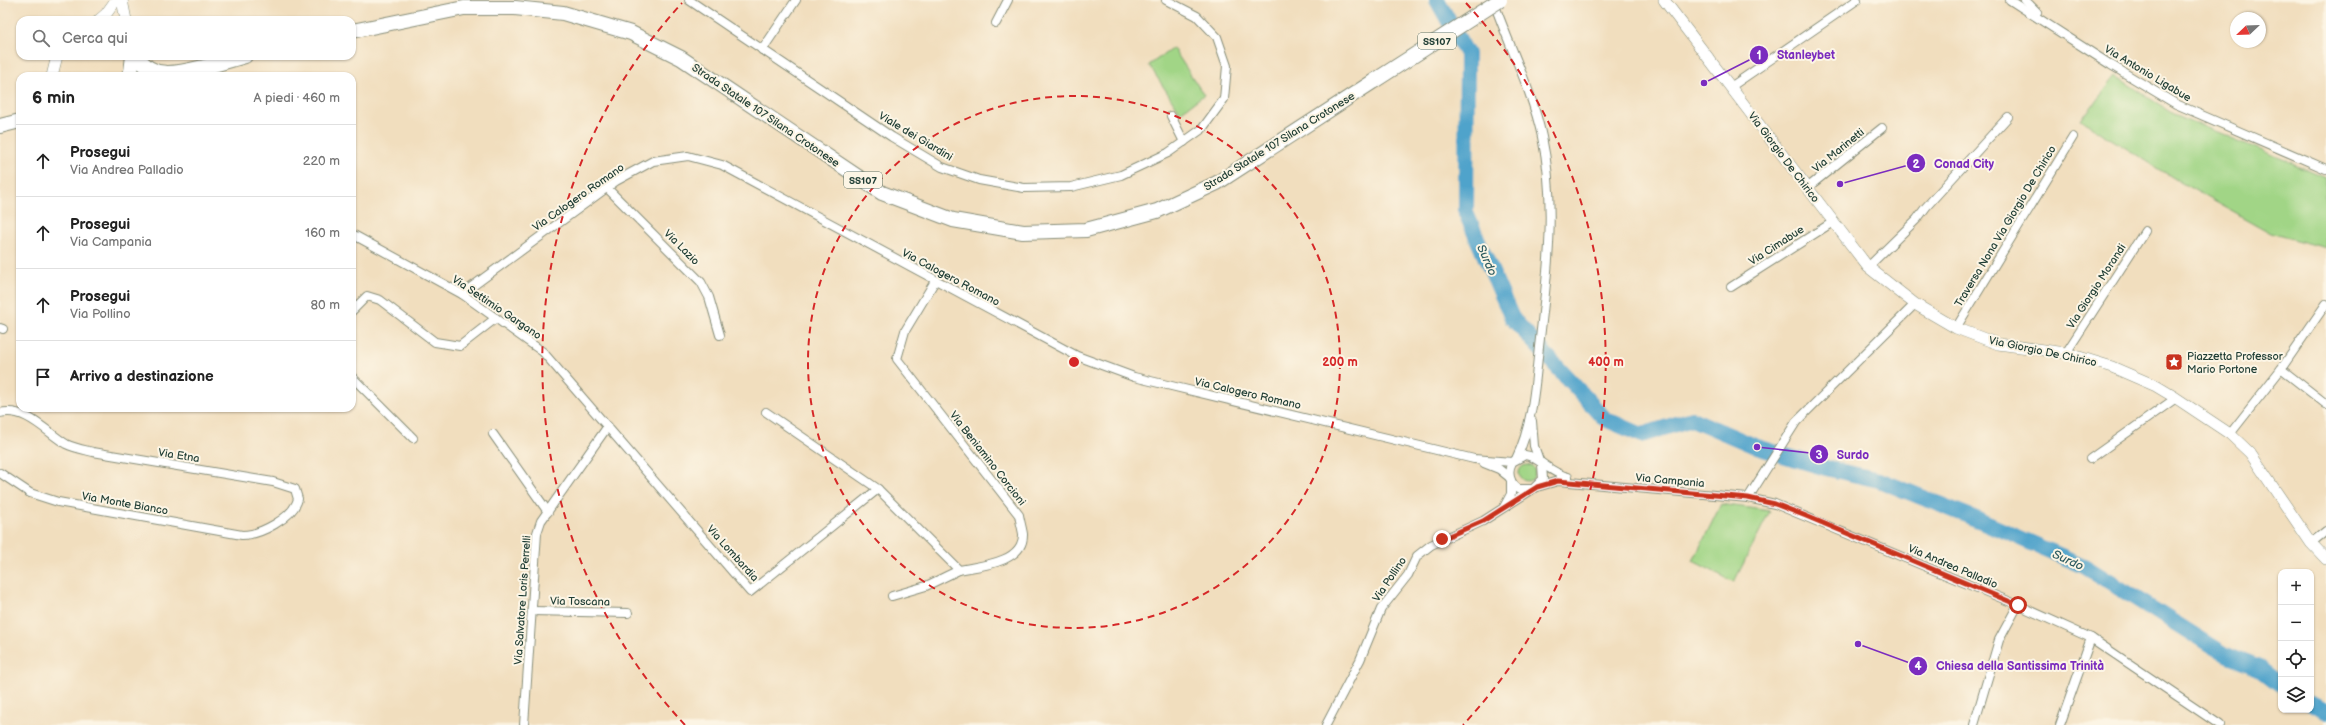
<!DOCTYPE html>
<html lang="it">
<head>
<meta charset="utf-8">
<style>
  body { margin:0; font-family:"Balsamiq Sans",sans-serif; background:#f6f6f6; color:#222 }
  .controls { position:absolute; right:12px; bottom:12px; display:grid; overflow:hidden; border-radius:8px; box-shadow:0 1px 3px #0004 }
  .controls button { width:36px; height:36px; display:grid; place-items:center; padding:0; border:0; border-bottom:1px solid #e0e0e0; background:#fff; color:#222; font:20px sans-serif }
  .compass { position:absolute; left:2230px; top:12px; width:36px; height:36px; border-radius:50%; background:#fff; box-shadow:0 1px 3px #0004; rotate:247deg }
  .stop { position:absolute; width:12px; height:12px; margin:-9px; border:3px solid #c8321e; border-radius:50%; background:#fff }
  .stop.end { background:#c8321e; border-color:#fff; box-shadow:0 1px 4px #0008 }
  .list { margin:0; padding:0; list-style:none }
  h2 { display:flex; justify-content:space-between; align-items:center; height:52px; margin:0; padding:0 16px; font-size:17px }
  h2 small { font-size:13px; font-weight:400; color:#767676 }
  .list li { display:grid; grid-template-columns:26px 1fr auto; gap:12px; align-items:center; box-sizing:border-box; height:72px; padding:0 16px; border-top:1px solid #e0e0e0 }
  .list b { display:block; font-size:15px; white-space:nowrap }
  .list p { margin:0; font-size:13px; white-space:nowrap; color:#767676 }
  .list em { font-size:13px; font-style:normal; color:#767676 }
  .icon { flex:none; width:22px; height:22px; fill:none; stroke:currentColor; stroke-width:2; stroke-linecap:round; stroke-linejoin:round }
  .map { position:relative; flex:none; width:2326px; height:725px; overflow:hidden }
  .search { position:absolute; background:#fff; box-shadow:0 1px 3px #0004; left:16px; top:16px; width:340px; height:44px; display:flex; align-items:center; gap:10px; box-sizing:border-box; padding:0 14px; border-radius:12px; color:#767676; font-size:15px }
  .panel { position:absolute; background:#fff; box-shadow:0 1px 3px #0004; left:16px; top:72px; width:340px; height:340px; border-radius:12px }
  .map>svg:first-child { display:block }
  .green { fill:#a1d586; stroke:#60895d }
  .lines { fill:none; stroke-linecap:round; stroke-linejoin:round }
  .river { stroke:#50a3cb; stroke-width:16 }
  .street-casing { stroke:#888e79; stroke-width:10 }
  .secondary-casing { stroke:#888e79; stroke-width:12 }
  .highway-casing { stroke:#888e79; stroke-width:16 }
  .street { stroke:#fff; stroke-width:8 }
  .secondary { stroke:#fff; stroke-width:11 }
  .highway { stroke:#fff; stroke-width:14 }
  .highway-bridge-casing { stroke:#888e79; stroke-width:16; stroke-linecap:butt }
  .highway-bridge { stroke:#fff; stroke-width:14 }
  .route { stroke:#c8321e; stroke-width:5 }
  .ring { fill:none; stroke:#d62828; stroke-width:2; stroke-dasharray:7 5 }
  .labels { text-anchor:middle; stroke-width:4; stroke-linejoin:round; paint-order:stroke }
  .shield { fill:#fcf5e5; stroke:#617469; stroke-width:1 }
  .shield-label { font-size:10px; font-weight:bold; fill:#1f3d34 }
  .street-label { font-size:11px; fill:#1f3d34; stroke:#fcf5e5 }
  .poi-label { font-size:11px; fill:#1f3d34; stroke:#fcf5e5; text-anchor:start }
  .water-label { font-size:12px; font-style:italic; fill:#2e5c61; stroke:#fcf5e5 }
  .centre { fill:#d62828; stroke:#fcf5e5; stroke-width:2 }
  .ring-label { font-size:12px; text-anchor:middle; font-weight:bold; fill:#d62828; stroke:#fcf5e5; stroke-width:4; stroke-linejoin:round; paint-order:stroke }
  .leader { fill:none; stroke:#7b2cbf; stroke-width:1.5 }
  .callout-dot { fill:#7b2cbf; stroke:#fcf5e5; stroke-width:1.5 }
  .mark-label { font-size:12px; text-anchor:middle; font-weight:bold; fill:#fff }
  .callout-label { font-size:12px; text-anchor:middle; font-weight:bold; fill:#7b2cbf; stroke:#fcf5e5; stroke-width:4; stroke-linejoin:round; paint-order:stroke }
</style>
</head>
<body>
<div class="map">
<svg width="2326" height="725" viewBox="0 0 2326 725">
  <rect width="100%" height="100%" fill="#fcf5e5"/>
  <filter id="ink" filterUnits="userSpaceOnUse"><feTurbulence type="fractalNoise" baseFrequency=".025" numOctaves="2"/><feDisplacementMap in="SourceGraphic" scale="8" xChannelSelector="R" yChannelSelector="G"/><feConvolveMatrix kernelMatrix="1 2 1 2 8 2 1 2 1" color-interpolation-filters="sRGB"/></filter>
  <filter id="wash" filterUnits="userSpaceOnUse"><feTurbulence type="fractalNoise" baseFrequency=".012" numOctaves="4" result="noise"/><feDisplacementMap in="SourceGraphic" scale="16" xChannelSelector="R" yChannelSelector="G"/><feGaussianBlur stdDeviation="0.9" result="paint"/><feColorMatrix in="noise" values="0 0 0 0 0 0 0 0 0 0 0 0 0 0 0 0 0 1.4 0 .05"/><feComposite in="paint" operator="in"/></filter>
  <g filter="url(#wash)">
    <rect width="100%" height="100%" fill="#f1debe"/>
    <g class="green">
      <path d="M1173,48L1204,95L1180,112L1149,65Z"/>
      <path d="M2116,76L2173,114L2326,177V248L2271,233L2180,182L2081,120Z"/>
      <circle cx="1527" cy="473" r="8"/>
      <path d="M1721,504L1770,511L1734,582L1693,561Z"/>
    </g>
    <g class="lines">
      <g class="river">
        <path d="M1437,0L1467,54L1466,213L1512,318L1605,419L1642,435L1692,419L1757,447L1826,468L1879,480L1981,521L2084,566L2226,655L2259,668L2281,685"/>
        <path d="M2311,704L2326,711"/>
      </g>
    </g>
  </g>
  <g filter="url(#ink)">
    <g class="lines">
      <g class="street-casing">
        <g id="street">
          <path d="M689,0L892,137L942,167L979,180L1024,188L1071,187L1121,175L1168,153L1202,129L1224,99L1227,66L1217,37L1197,16L1166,0"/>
          <path d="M1493,0C1509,46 1532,90 1542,137C1557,206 1547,278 1539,347C1535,385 1533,424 1516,459"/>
          <path d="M2010,0L2111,65L2176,104L2326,169"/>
          <path d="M2025,0L2037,12"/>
          <path d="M996,23L1008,0"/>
          <path d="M762,50L796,0"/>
          <path d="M1732,86L1857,0"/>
          <path d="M1171,116L1184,142"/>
          <path d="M607,188L701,282L709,297L720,335"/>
          <path d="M1807,188L1882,128"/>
          <path d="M352,234L462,294L543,352L750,592L878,489"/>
          <path d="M1868,267L1917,219L1926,207L2008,117"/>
          <path d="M1731,287L1833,222"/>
          <path d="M462,294L616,181L653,161L688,156L722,165L1077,356L1134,377L1474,459L1512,462"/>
          <path d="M352,311L367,296L380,300L435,342L460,346L496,318"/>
          <path d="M0,328L3,329"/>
          <path d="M1956,328L2073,137"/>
          <path d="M2066,353L2145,231"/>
          <path d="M2281,369L2326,404"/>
          <path d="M352,377L413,438"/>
          <path d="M766,412L878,489L959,570C979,566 1024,563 1023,534C1022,528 1020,521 1019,515L897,359L905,331L935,281"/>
          <path d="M0,413C26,407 45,431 66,444C74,448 85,450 93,452L273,482L295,489L298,499C293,518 260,535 242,535L58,502L30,493L0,473"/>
          <path d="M1532,421L1534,446L1539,460"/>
          <path d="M493,434L548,512"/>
          <path d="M2230,434L2281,369L2326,304"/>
          <path d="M2090,459L2176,398"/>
          <path d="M1484,463L1499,469L1509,477"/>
          <path d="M1542,464L1543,479L1533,489H1518C1509,482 1507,473 1512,462L1525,455C1538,456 1549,473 1568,477"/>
          <path d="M1537,487L1558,481L1748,498L1775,504L2018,605L2091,638L2220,725"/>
          <path d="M1748,498L1796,422L1915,304"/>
          <path d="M1504,507L1511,494V482"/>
          <path d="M2311,543L2326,531"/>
          <path d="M892,596L926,586L959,570"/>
          <path d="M532,611L628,613"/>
          <path d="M524,725L537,533L541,521L608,426"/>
          <path d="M1326,725L1360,660L1381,609L1408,575L1417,556L1431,545L1483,521L1533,489"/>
          <path d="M1974,725L1999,640L2018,605"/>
          <path d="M2060,725L2091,638"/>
        </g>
      </g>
      <g class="secondary-casing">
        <g id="secondary">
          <path d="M122,0L126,20"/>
          <path d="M1664,0L1868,267L1915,304L1956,328L1998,344L2066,353L2112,367L2156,386L2176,398L2230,434L2250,453L2311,543L2326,559"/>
          <path d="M99,20L106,14L116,0"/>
          <path d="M52,76L57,56"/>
        </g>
      </g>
      <g class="highway-casing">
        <g id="highway">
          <path d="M352,31L464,8H515L563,13L631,33L681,58L882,193L953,220L1023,232L1086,230L1157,211L1217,183L1374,81"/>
          <path d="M138,56C153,84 187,70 212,65"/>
          <path d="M203,68L245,56"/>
          <path d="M128,76L131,72L133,56"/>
          <path d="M0,126L20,121"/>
        </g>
      </g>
      <use href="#street" class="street"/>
      <use href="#secondary" class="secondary"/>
      <use href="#highway" class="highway"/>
      <g class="highway-bridge-casing">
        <path id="highway-bridge" d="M1374,81L1500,0"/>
      </g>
      <use href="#highway-bridge" class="highway-bridge"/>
    </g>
  </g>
  <g class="lines" filter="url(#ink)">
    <path class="route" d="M1442,539L1483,521L1537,487L1558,481L1748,498L1775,504L1806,516L2018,605"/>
  </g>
  <g class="ring">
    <circle cx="1074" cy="362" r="266"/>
    <path d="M685 725A532 532 0 0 1 682 3M1466 3A532 532 0 0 1 1463 725"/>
  </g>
  <defs>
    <g id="sight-square" transform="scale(0.9)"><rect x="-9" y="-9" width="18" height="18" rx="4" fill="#c8321e" stroke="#fcf5e5"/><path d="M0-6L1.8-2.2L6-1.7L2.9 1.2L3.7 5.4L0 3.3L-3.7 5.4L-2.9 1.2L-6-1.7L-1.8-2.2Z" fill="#fff"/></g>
  </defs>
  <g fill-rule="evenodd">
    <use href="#sight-square" x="2174" y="362"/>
  </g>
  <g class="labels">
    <g class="shield">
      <rect x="1418" y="33" width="38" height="16" rx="3"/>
      <rect x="844" y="172" width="38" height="16" rx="3"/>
    </g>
    <g class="shield-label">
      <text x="1437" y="45">SS107</text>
      <text x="863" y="184">SS107</text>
    </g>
    <g class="street-label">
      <text transform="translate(2148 73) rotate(31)" y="4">Via Antonio Ligabue</text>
      <text transform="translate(766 115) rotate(34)" y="4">Strada Statale 107 Silana Crotonese</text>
      <text transform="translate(916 136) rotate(31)" y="4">Viale dei Giardini</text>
      <text transform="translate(1279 141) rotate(-32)" y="4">Strada Statale 107 Silana Crotonese</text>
      <text transform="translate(1838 150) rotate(-39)" y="4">Via Marinetti</text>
      <text transform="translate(1784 157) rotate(53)" y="4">Via Giorgio De Chirico</text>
      <text transform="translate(578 197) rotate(-35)" y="4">Via Calogero Romano</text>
      <text transform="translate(2005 226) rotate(-59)" y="4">Traversa Nona Via Giorgio De Chirico</text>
      <text transform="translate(1776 245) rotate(-33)" y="4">Via Cimabue</text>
      <text transform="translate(682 247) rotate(45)" y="4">Via Lazio</text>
      <text transform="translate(951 277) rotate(28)" y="4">Via Calogero Romano</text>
      <text transform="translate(2096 286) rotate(-57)" y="4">Via Giorgio Morandi</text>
      <text transform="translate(497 307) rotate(34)" y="4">Via Settimio Gargano</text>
      <text transform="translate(2043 351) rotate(12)" y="4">Via Giorgio De Chirico</text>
      <text transform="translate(1248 393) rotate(13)" y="4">Via Calogero Romano</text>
      <text transform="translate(179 455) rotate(9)" y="4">Via Etna</text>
      <text transform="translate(988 458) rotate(52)" y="4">Via Beniamino Corcioni</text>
      <text transform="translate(1670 480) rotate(5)" y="4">Via Campania</text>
      <text transform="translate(125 503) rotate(10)" y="4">Via Monte Bianco</text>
      <text transform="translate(733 553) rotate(48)" y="4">Via Lombardia</text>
      <text transform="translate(1953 566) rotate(23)" y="4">Via Andrea Palladio</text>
      <text transform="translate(1389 579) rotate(-56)" y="4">Via Pollino</text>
      <text transform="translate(522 600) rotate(-86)" y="4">Via Salvatore Loris Perrelli</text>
      <text transform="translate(580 601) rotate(1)" y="4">Via Toscana</text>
    </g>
    <g class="poi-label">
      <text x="2187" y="360">Piazzetta Professor<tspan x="2187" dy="13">Mario Portone</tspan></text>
    </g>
    <g class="water-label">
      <text transform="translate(1487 260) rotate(66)" y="4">Surdo</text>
      <text transform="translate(2068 560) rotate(24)" y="4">Surdo</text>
    </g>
  </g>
  <circle cx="1074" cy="362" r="6" class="centre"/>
  <g class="ring-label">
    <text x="1340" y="366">200 m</text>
    <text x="1606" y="366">400 m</text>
  </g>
  <path class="leader" d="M1704 83L1759 55M1840 184L1916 163M1757 447L1819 454M1858 644L1918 666"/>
  <g class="callout-dot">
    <circle cx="1704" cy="83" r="4"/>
    <circle cx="1840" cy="184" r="4"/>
    <circle cx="1757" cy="447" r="4"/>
    <circle cx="1858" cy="644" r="4"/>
    <circle cx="1759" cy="55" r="10"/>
    <circle cx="1916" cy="163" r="10"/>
    <circle cx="1819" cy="454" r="10"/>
    <circle cx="1918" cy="666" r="10"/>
  </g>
  <g class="mark-label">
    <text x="1759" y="59">1</text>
    <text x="1916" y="168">2</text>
    <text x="1819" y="459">3</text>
    <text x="1918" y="670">4</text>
  </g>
  <g class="callout-label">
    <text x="1806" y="59">Stanleybet</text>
    <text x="1964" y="168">Conad City</text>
    <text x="1853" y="459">Surdo</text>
    <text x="2020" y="670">Chiesa della Santissima Trinità</text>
  </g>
</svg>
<div class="controls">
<button>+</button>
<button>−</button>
<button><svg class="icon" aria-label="locate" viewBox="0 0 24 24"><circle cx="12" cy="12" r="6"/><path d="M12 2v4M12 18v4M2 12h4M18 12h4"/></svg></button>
<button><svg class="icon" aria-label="layers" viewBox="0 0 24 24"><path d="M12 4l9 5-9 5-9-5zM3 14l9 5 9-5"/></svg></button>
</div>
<svg class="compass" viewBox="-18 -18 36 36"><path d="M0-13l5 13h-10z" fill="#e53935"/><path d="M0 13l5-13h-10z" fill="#767676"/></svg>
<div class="stop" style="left:2018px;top:605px"></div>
<div class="stop end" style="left:1442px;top:539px"></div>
<div class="search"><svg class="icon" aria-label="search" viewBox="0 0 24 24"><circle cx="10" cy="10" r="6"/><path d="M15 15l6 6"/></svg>Cerca qui</div>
<section class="panel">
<h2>6 min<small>A piedi · 460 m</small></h2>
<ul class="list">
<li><svg class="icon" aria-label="ahead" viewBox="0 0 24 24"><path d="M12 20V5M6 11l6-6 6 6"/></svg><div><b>Prosegui</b><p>Via Andrea Palladio</p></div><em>220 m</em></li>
<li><svg class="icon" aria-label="ahead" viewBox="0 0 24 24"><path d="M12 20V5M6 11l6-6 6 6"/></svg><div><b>Prosegui</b><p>Via Campania</p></div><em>160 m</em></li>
<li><svg class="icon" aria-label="ahead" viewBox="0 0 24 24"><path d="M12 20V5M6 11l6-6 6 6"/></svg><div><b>Prosegui</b><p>Via Pollino</p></div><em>80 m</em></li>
<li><svg class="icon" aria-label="arrive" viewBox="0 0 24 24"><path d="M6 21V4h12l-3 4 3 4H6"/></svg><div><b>Arrivo a destinazione</b></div></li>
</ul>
</section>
</div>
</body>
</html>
